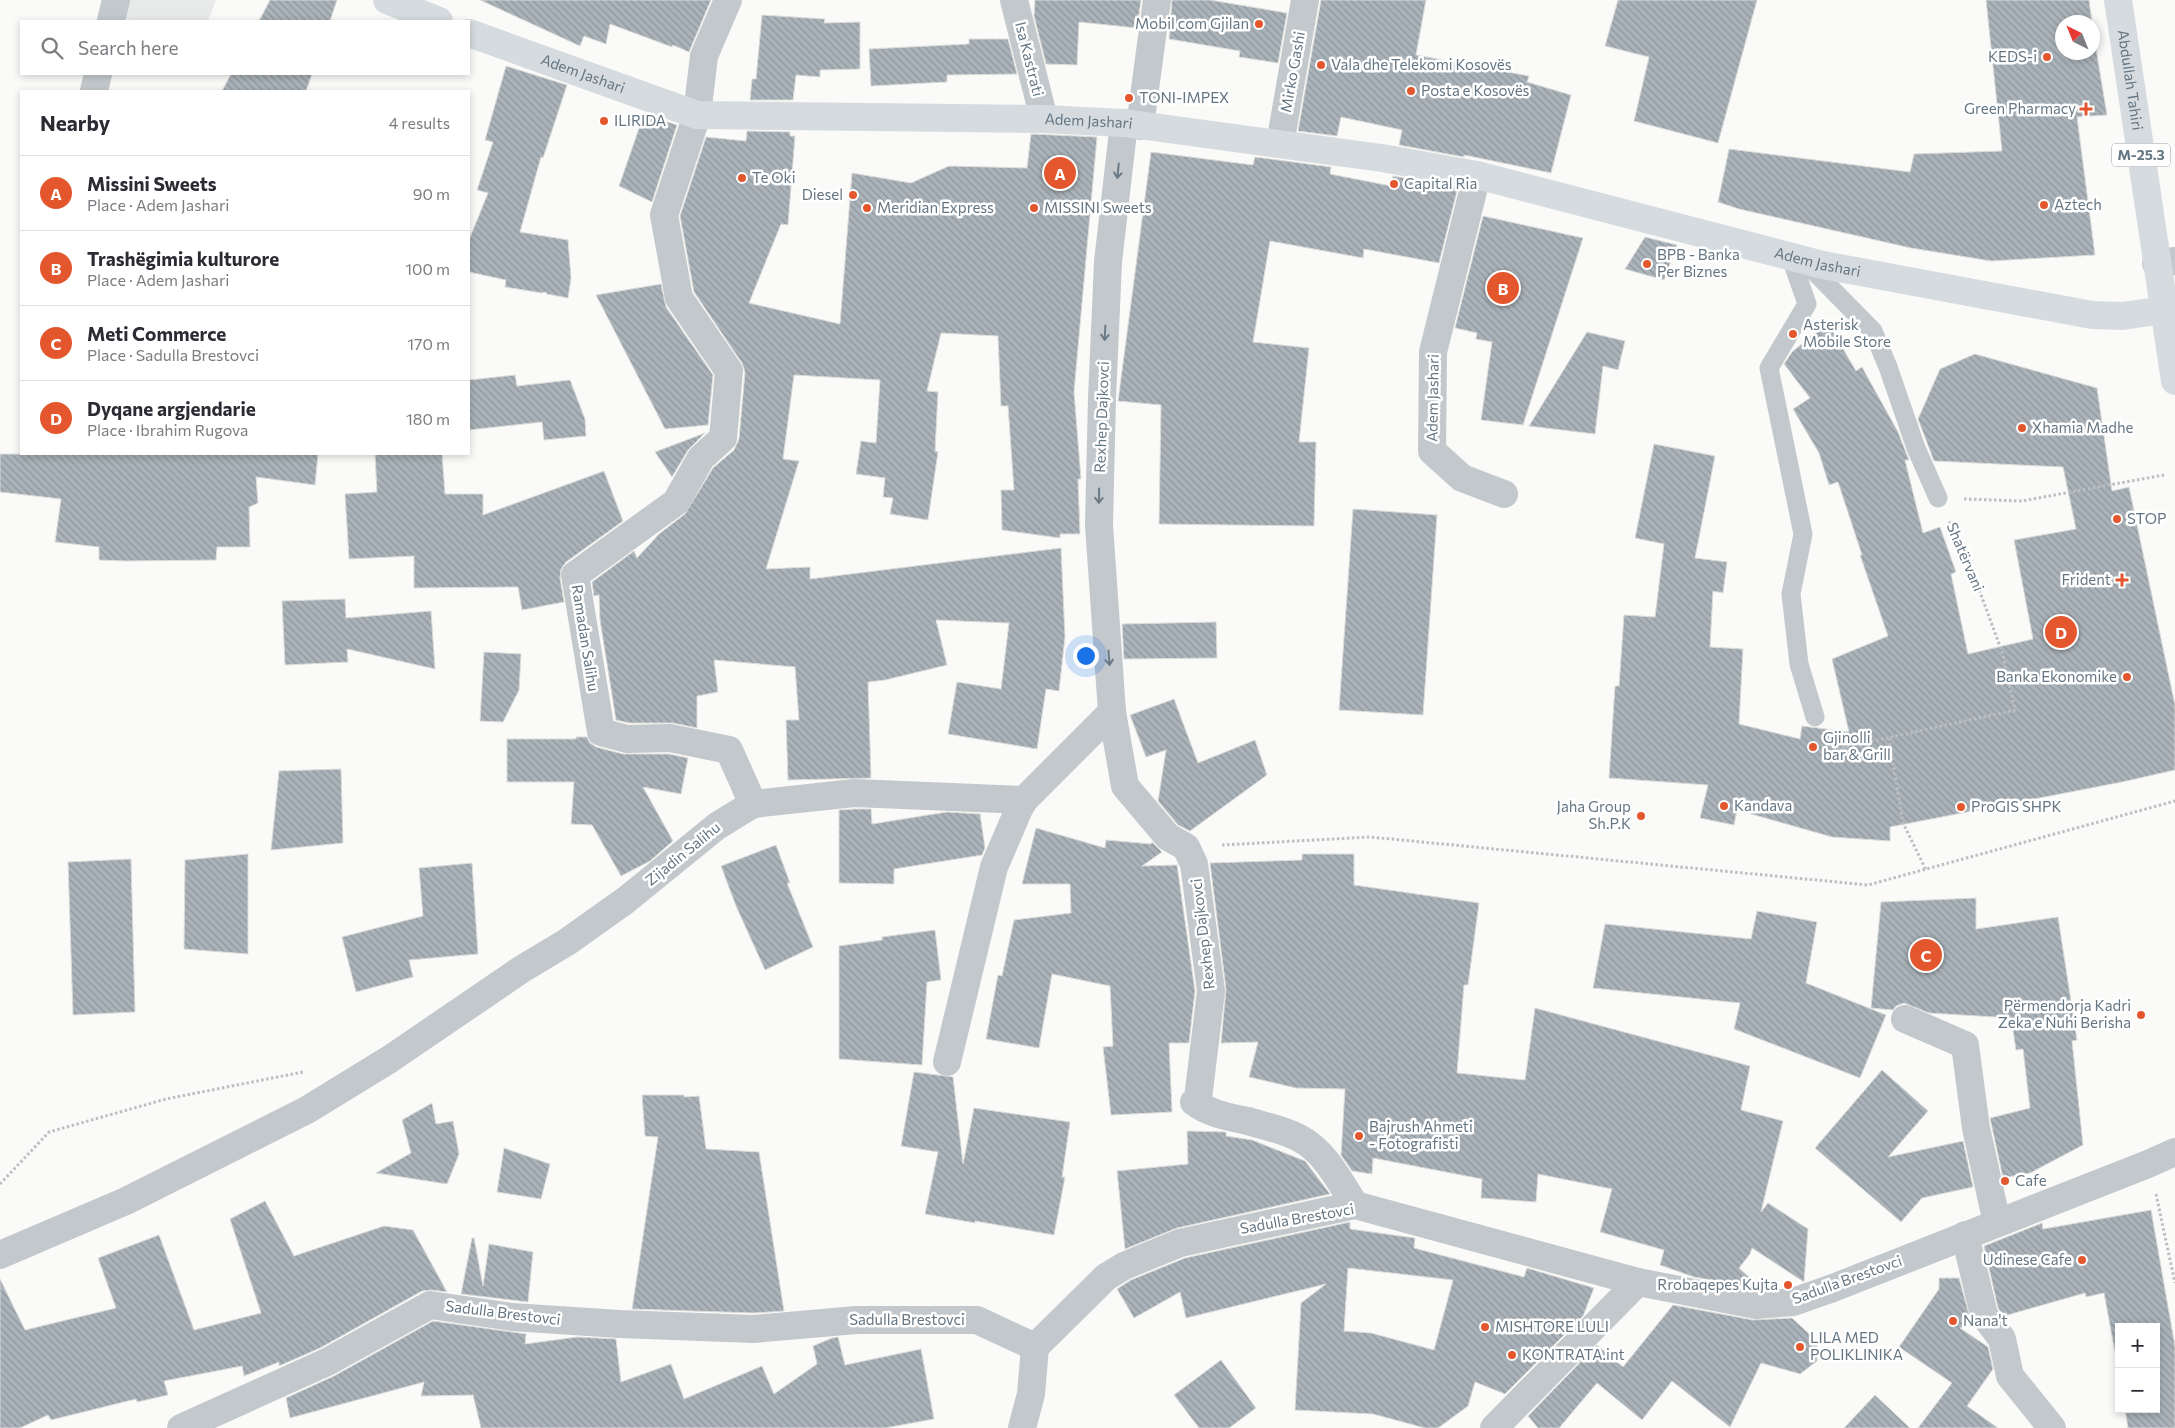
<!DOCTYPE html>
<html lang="en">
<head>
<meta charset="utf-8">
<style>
  body { margin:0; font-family:Commissioner,sans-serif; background:#f7f7f7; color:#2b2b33 }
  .controls { position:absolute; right:15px; bottom:15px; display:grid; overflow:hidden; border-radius:0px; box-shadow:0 2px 8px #0003 }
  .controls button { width:45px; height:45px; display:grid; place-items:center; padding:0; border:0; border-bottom:1px solid #e1e1e2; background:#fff; color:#2b2b33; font:25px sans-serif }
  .compass { position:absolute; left:2055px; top:15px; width:45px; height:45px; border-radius:50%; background:#fff; box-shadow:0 2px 8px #0003; rotate:317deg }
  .you { position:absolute; left:1085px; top:655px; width:18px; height:18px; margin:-12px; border:4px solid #fff; border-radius:50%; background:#1a73e8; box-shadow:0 0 0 8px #1a73e833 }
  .badge { display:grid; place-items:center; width:32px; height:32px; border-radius:50%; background:#e4572e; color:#fff; font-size:16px; font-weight:700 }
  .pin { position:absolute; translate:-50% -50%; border:2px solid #fff; box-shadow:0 1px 5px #0006 }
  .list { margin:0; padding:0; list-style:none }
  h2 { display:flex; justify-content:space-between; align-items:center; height:65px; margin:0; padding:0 20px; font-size:21px }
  h2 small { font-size:16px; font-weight:400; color:#7c7c81 }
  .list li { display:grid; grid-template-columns:32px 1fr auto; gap:15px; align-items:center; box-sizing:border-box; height:75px; padding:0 20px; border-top:1px solid #e1e1e2 }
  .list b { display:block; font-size:19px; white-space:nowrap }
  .list p { margin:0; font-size:16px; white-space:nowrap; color:#7c7c81 }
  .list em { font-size:16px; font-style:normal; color:#7c7c81 }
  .icon { flex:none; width:28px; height:28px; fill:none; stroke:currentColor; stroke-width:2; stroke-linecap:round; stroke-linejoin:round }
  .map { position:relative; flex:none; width:2175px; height:1428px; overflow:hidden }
  .search { position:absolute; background:#fff; box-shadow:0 2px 8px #0003; left:20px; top:20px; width:450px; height:55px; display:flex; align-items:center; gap:12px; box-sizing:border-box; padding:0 18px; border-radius:0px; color:#7c7c81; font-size:19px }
  .panel { position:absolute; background:#fff; box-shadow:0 2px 8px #0003; left:20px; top:90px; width:450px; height:365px; border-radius:0px }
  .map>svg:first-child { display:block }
  .built { fill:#e8e9e9 }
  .building { fill:url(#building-back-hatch); stroke:#dcdcda; fill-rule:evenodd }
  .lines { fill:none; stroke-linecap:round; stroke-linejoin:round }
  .path { stroke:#bbbfc2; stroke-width:3; stroke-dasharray:2.5 2.5; stroke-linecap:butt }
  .lane { stroke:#c3c8cc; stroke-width:19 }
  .street { stroke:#c3c8cc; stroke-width:28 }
  .secondary { stroke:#d6dbdf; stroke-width:28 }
  .primary { stroke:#d6dbdf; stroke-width:28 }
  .oneway { stroke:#6a7a87 }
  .poi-dot { fill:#e4572e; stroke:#fff; stroke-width:2 }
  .labels { text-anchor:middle; stroke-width:5; stroke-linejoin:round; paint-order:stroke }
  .shield { fill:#fff; stroke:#939fa8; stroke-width:1 }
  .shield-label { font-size:14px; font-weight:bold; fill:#657683 }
  .poi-label { font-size:15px; fill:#657683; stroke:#fff; text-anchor:start }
  .street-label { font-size:15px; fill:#657683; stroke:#fff }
</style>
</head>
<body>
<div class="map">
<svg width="2175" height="1428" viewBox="0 0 2175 1428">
  <defs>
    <pattern id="building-back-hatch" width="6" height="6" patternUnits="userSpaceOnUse" patternTransform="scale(1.25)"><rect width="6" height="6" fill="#aab3b9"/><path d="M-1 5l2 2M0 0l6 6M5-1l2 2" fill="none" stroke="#8e969c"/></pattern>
  </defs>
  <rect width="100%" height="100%" fill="#fafaf8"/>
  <path class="built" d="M130,0H216L208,21H135L122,18Z"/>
  <g class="building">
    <path d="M270,0H337L330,21H259Z"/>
    <path d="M480,0H711L689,52L673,45L672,47L610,24L606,44L584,36L580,46Z"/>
    <path d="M1035,0H1141L1137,28L1079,22L1077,65L1046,64L1034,16Z"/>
    <path d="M1172,0H1210L1287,13L1278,63L1239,57L1240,51L1169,39Z"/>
    <path d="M1321,0H1426L1416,55L1529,76L1527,82L1571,95L1551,173L1464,155V157L1399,145L1402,130L1341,117L1337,136L1298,131Z"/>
    <path d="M1618,0H1757L1718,143L1634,121L1649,57L1605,46Z"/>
    <path d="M1986,0H2089L2092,22H2062V52H2092V24L2107,115L2077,117L2095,255L1991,261L1911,248L1739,209L1718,202L1729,149L1910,172L1914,154L2002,151Z"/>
    <path d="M762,15L825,19L824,23L860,22V69L820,70V77L796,75L793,100H750L752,79H756Z"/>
    <path d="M969,39H1008L1017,74L947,75V82L871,86L869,49L969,44Z"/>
    <path d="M506,66L567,85L543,158L541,157L520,232L568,240L571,278L568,298L547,294L546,292L542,293L505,287L506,280L469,272V240L488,193L477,190L493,142L485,140Z"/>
    <path d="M231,74H312L306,91H222Z"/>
    <path d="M644,114L677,125L652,202L619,186Z"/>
    <path d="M747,131L790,132V136H795L788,225L781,224L749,303L840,324L852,173L911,183L949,166L1027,168L1031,134L1097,137L1074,392L1081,479H1078L1080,534H1060V538L1002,530L1001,490H1014L1008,406H1001L998,336L941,333L927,391L938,392L935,451L938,452L928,520L890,514L893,498L883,497L885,478L856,474L861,441L876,443L880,380L794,375L783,459L799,461L766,569L810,567V579L1061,548L1065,637L1059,691L1046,689L1037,749L948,734L957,682L1001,689L1009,623L936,620L947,665L885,680L868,682L871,778L788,780L786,720H799L795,667L714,660L718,692L697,696V728L673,723H629L616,720L600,620L599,595L594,596L592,582L634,551L637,558L659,534L685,514L713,468L734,450L739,439L745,372L742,363L694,292L680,216L706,137L746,141Z"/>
    <path d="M1151,152L1253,165L1255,157L1331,167L1330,174L1391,186L1393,176L1458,187L1439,263L1364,249L1363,258L1270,241L1253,342L1309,348L1299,442H1316L1314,526L1159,524L1161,405L1118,401Z"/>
    <path d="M1483,216L1583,238L1523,425L1481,420L1492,342L1476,339L1477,333L1455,328Z"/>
    <path d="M1645,237L1677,245L1664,280L1625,269Z"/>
    <path d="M661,284L666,307L713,375L708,425L665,429L596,295Z"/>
    <path d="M1829,325L1856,371L1862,367L1898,432L1909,460H1905L1923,533L1940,527L1956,572L1951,574L1968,654L2033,639L2014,540L2076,529L2063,467L1934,461L1918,419L1940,369L1975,354L2097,388L2112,491L2129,487L2175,705V770L2122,782L1890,827V841L1832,837L1737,810L1734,825L1700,818L1708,785L1609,778L1615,686H1619L1624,615L1655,617L1664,544L1635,538L1654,444L1715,456L1695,558L1727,562L1723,593L1713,591L1710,647L1743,649L1739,724L1800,739L1802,726L1849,732L1832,659L1888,636L1860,555H1862L1838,482L1829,485L1819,453L1793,409L1810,398L1784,364L1792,352L1803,343L1802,341Z"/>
    <path d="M1587,332L1625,341L1618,370L1603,366L1595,434L1529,426Z"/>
    <path d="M515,375L517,386L570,380L585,419L586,436L544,440L542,422L469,430V380Z"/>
    <path d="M705,433L688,450L672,477L655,452Z"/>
    <path d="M0,454H318L315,485L256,477L258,503L249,507L250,547H217L216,560L126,561L99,560V547L55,542L61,499L0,492Z"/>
    <path d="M375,454H442L445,494H483V515L604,471L623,521L566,562L561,569L560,578L564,602L522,610L518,587L414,588V556L349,559L345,494L377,492Z"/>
    <path d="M1353,509L1437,515L1423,715L1339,710Z"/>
    <path d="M345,599L346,618L431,611L435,669L347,649L348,662L285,665L282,601Z"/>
    <path d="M1216,622L1217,658L1124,659L1122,624Z"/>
    <path d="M484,652L521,654L519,690L503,722L480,721Z"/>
    <path d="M1174,699L1198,763L1255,740L1267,775L1190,831L1178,825L1158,801L1166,750L1146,757L1130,715Z"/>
    <path d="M576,737H587L590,743L596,747L623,754H669L688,758L681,794L643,787L673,841L650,861L621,876L592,825L571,824L574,782H507V739H576Z"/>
    <path d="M341,769L343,843L271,850L279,771Z"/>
    <path d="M855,809H871L872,824L947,812L980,814L985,848L982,855L894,869V884L839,883V810Z"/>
    <path d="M1036,828L1105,848L1106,840L1151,844L1152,842L1162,852L1142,866L1177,865L1195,991L1189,1043H1169L1172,1112L1111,1115L1103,1047L1113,1046L1110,986L1052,974L1039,1048L986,1039L998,975L1002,976L1014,920L1071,913L1070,884H1022Z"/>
    <path d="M776,845L790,883H787L813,947L765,970L736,906L721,866Z"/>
    <path d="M248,854V954L184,949L185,860Z"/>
    <path d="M1302,854H1354V885L1479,903L1468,985H1464L1457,1073L1525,1080L1535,1008L1750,1066L1741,1110L1783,1121L1761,1212L1768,1203L1808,1229L1804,1282L1752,1248L1750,1254L1739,1268L1762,1289L1694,1277L1660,1265L1664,1250L1600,1232L1612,1189L1538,1174L1536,1202L1481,1198L1482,1179L1373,1158L1372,1174L1352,1171L1341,1155L1345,1089L1296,1088L1249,1077L1258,1042L1221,1043L1226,989L1210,863L1302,860Z"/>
    <path d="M131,859L135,1012L73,1015L68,862Z"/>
    <path d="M472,863L478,954L409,960L413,977L356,992L342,937L423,916L419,868Z"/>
    <path d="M1976,898V929L2058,917L2077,1040L2072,1041L2083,1145L2030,1173L2003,1178L1990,1118L2030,1108L2023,1049L2016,1050L2011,1018L1929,1013L1904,1003L1896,1006L1893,1010L1871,1008L1881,902Z"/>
    <path d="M1757,911L1817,922L1806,983L1886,1015L1860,1078L1734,1029L1740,1003L1593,988L1605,924L1751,939Z"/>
    <path d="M935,930L941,980L927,982L922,1065L839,1059V946L882,940V937Z"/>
    <path d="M1882,1070L1928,1111L1888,1157L1963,1141L1973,1187L1922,1198L1901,1222L1815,1148Z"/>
    <path d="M914,1072L953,1077L963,1164L974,1108L1070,1122L1062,1177H1065L1054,1235L975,1221V1223L925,1214L938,1152L901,1146Z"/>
    <path d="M642,1095H684V1097L699,1096L706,1149L759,1152L784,1311L754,1313L632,1309L658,1137L645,1136Z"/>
    <path d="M432,1103L436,1124L453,1121L459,1154L447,1184L376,1173L411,1153L402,1120Z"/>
    <path d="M1187,1131L1226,1132V1136L1252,1140L1305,1161L1330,1194L1177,1228L1125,1249L1117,1171L1188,1164Z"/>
    <path d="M504,1148L550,1164L541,1199L497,1192Z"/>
    <path d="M265,1201L294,1256L384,1226L413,1230L447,1292L432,1290L422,1291L320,1348L279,1366V1362L244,1376L242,1366L164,1381L168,1395L137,1402L136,1399L51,1420L48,1415L20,1428H0V1279L25,1330L116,1308L98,1258L159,1235L194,1330L261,1313L230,1219Z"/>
    <path d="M2151,1210L2175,1346V1428H2128L2125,1409H2156V1327H2119V1374L2104,1293L2086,1297L2085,1293L2004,1316L1998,1308L1984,1246L2042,1223L2043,1229Z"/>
    <path d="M1350,1222V1229L1415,1238L1414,1248L1524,1277L1527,1268L1594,1288L1583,1316L1505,1394L1475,1382L1468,1406L1438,1428H1425L1373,1414L1295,1410L1301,1303L1326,1284L1186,1318L1180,1292L1134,1318L1117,1289L1131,1280L1185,1258ZM1348,1268L1453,1280L1434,1350L1371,1333L1344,1331Z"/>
    <path d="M472,1238H474L483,1286L489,1244L533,1252L528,1302L461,1294Z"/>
    <path d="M1939,1278H1959L1972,1325L1960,1328L1988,1347L1993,1369L1967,1406L1998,1428H1918L1952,1383L1899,1347L1939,1289Z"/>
    <path d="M1673,1305L1753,1320L1792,1318L1817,1341V1361L1800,1374L1761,1363L1730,1427L1672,1381L1642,1420L1597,1383L1559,1428H1538L1528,1416L1597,1345L1623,1367Z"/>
    <path d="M433,1321L526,1334L525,1344L577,1337L616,1339L621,1382L671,1364L684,1399L762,1366L774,1394L817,1364L813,1346L832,1338L838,1337L845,1365L921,1349L934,1419L885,1428H481L473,1395L421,1396L424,1382L290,1418L286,1398L334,1376Z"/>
    <path d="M1221,1360L1256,1408L1229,1428H1199L1174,1395Z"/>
    <path d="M1875,1395L1910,1428H1844Z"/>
  </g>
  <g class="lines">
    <g class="path">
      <path d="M1964,499L2022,501L2164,475"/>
      <path d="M1889,738L1903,823L1926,870"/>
      <path d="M1837,749L2015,710L2002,652L1969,562L1949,521"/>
      <path d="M1222,845L1370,837L1868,885L2175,801"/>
      <path d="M0,1184L49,1132L166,1099L303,1072"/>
      <path d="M2156,1194L2175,1283"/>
    </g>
    <g class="lane">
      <path d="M1791,258L1807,304L1769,368L1803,534L1791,594L1799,664L1815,717"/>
      <path d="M1804,261L1873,331L1888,367L1916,448L1938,498"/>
    </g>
    <g class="street">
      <path d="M728,0L704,56L697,115L664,215L679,298L729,371L723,438L701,458L676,502L575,575L601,732L627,739L670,738L729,750L753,804"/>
      <path d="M1014,0L1044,119"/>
      <path d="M111,21L116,0"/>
      <path d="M94,91L98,74"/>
      <path d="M1124,123L1108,262L1102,398L1099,525L1112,712L1125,786L1168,837L1186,847L1194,864L1211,991L1198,1099L1194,1102C1210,1114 1229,1117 1248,1121C1265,1126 1284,1130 1299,1138C1325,1151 1340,1182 1355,1205"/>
      <path d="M1140,126L1157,0"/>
      <path d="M1280,144L1305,0"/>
      <path d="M1477,175L1433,352L1432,451L1462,478L1504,494"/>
      <path d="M2156,263L2175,261"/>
      <path d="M1905,1019L1965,1045L1976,1128L1997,1223"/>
      <path d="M947,1062L994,867L1019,809L1024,800L1112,712"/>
      <path d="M1965,1235L1984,1315L2002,1339L2010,1376L2052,1428"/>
      <path d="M0,1255L126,1201L307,1110L390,1059L522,969L567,942L626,900L717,826L753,804L854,793L1024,800"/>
      <path d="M1035,1347L1106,1277L1124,1266L1180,1243L1355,1205L1638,1282L1756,1305L1793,1302L1833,1288L2148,1164L2175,1152"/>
      <path d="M181,1428L327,1362L430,1305L512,1317L619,1324L754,1329L856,1320H977L1035,1347"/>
      <path d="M1022,1428L1031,1394L1035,1347"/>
      <path d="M1494,1428L1638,1282"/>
    </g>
    <g class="secondary">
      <path d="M387,0L439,21"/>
      <path id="s1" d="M469,33L697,115L1044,119L1124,123L1382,158L1477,175L1823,265L2092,315L2123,316L2163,310"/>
    </g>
    <path class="primary" id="s2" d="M2118,0L2175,381"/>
  </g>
  <defs><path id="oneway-shaft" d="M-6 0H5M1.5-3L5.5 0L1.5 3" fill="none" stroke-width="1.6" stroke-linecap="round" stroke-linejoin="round" transform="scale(1.25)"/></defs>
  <g class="oneway">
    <use href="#oneway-shaft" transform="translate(1118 171) rotate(96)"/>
    <use href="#oneway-shaft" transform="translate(1105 333) rotate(93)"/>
    <use href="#oneway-shaft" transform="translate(1099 496) rotate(91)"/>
    <use href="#oneway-shaft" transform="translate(1109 658) rotate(86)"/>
  </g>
  <g class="poi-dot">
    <circle cx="1259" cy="24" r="5"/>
    <circle cx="2047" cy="57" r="5"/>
    <circle cx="1321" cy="65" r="5"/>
    <circle cx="1411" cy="91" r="5"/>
    <circle cx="1129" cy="98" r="5"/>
    <path d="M2083.5 101.5h5v5h5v5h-5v5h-5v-5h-5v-5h5z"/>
    <circle cx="604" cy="121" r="5"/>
    <circle cx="742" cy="178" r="5"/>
    <circle cx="1394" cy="184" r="5"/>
    <circle cx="853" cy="195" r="5"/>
    <circle cx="2044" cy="205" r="5"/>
    <circle cx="867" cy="208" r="5"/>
    <circle cx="1034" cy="208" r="5"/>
    <circle cx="1647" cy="264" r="5"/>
    <circle cx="1793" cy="334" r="5"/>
    <circle cx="2022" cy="428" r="5"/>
    <circle cx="2117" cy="519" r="5"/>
    <path d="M2119.5 572.5h5v5h5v5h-5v5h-5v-5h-5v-5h5z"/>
    <circle cx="2127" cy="677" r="5"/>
    <circle cx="1813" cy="747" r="5"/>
    <circle cx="1724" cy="806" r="5"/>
    <circle cx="1961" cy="807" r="5"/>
    <circle cx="1641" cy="816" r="5"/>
    <circle cx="2141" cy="1015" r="5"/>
    <circle cx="1359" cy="1136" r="5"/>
    <circle cx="2005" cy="1181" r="5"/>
    <circle cx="2082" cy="1260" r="5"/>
    <circle cx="1788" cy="1285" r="5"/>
    <circle cx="1953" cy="1321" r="5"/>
    <circle cx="1485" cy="1327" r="5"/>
    <circle cx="1800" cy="1347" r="5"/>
    <circle cx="1512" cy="1355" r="5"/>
  </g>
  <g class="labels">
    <rect class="shield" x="2112" y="143.5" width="58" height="23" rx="4"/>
    <g class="shield-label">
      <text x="2141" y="160">M-25.3</text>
    </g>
    <g class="poi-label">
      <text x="1249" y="29" text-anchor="end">Mobil com Gjilan</text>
      <text x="2037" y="62" text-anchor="end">KEDS-i</text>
      <text x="1331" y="70">Vala dhe Telekomi Kosovës</text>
      <text x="1421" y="96">Posta e Kosovës</text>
      <text x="1139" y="103">TONI-IMPEX</text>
      <text x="2076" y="114" text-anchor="end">Green Pharmacy</text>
      <text x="614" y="126">ILIRIDA</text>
      <text x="752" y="183">Te Oki</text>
      <text x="1404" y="189">Capital Ria</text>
      <text x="843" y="200" text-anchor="end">Diesel</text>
      <text x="2054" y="210">Aztech</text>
      <text x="877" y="213">Meridian Express</text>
      <text x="1044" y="213">MISSINI Sweets</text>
      <text x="1657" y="260">BPB - Banka<tspan x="1657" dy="17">Per Biznes</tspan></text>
      <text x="1803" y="330">Asterisk<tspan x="1803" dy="17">Mobile Store</tspan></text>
      <text x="2032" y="433">Xhamia Madhe</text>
      <text x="2127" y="524">STOP</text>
      <text x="2111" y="585" text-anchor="end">Frident</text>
      <text x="2117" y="682" text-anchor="end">Banka Ekonomike</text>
      <text x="1823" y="743">Gjinolli<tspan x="1823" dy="17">bar &amp; Grill</tspan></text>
      <text x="1734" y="811">Kandava</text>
      <text x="1631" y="812" text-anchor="end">Jaha Group<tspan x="1631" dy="17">Sh.P.K</tspan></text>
      <text x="1971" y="812">ProGIS SHPK</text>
      <text x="2131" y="1011" text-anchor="end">Përmendorja Kadri<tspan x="2131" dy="17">Zeka e Nuhi Berisha</tspan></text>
      <text x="1369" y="1132">Bajrush Ahmeti<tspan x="1369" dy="17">- Fotografisti</tspan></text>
      <text x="2015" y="1186">Cafe</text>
      <text x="2072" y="1265" text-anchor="end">Udinese Cafe</text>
      <text x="1778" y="1290" text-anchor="end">Rrobaqepes Kujta</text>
      <text x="1963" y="1326">Nana't</text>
      <text x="1495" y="1332">MISHTORE LULI</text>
      <text x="1810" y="1343">LILA MED<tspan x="1810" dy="17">POLIKLINIKA</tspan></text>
      <text x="1522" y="1360">KONTRATA.int</text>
    </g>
    <g class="street-label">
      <text transform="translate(1029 59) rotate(76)" y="5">Isa Kastrati</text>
      <text transform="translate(1293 72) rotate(-80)" y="5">Mirko Gashi</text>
      <text dy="5" stroke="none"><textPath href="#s1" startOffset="121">Adem Jashari</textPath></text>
      <text dy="5" stroke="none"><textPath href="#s2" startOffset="81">Abdullah Tahiri</textPath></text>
      <text dy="5" stroke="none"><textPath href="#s1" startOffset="634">Adem Jashari</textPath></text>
      <text dy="5" stroke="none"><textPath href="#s1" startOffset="1378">Adem Jashari</textPath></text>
      <text transform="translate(1433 398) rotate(-89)" y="5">Adem Jashari</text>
      <text transform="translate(1102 417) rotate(-88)" y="5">Rexhep Dajkovci</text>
      <text transform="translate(1965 557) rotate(67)" y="5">Shatërvani</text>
      <text transform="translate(585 638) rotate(81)" y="5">Ramadan Salihu</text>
      <text transform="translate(683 854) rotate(-39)" y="5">Zijadin Salihu</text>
      <text transform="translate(1203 934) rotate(-97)" y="5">Rexhep Dajkovci</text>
      <text transform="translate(1297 1219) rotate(-10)" y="5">Sadulla Brestovci</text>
      <text transform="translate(1847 1280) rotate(-20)" y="5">Sadulla Brestovci</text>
      <text transform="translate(503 1313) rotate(7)" y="5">Sadulla Brestovci</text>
      <text x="907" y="1325">Sadulla Brestovci</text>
    </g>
  </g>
</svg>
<div class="controls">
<button>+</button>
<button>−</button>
</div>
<svg class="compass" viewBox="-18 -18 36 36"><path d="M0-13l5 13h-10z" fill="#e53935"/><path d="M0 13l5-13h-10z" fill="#7c7c81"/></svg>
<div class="you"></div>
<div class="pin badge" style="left:1060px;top:173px">A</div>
<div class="pin badge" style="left:1503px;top:288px">B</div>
<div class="pin badge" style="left:1926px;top:955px">C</div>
<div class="pin badge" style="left:2061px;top:632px">D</div>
<div class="search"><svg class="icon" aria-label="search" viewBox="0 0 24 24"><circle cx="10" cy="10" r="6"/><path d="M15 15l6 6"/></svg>Search here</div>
<section class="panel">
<h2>Nearby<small>4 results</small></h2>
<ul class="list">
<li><span class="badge">A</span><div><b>Missini Sweets</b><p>Place · Adem Jashari</p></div><em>90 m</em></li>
<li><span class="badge">B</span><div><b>Trashëgimia kulturore</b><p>Place · Adem Jashari</p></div><em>100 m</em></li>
<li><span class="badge">C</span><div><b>Meti Commerce</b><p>Place · Sadulla Brestovci</p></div><em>170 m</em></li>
<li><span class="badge">D</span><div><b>Dyqane argjendarie</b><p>Place · Ibrahim Rugova</p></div><em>180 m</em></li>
</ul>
</section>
</div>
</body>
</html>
